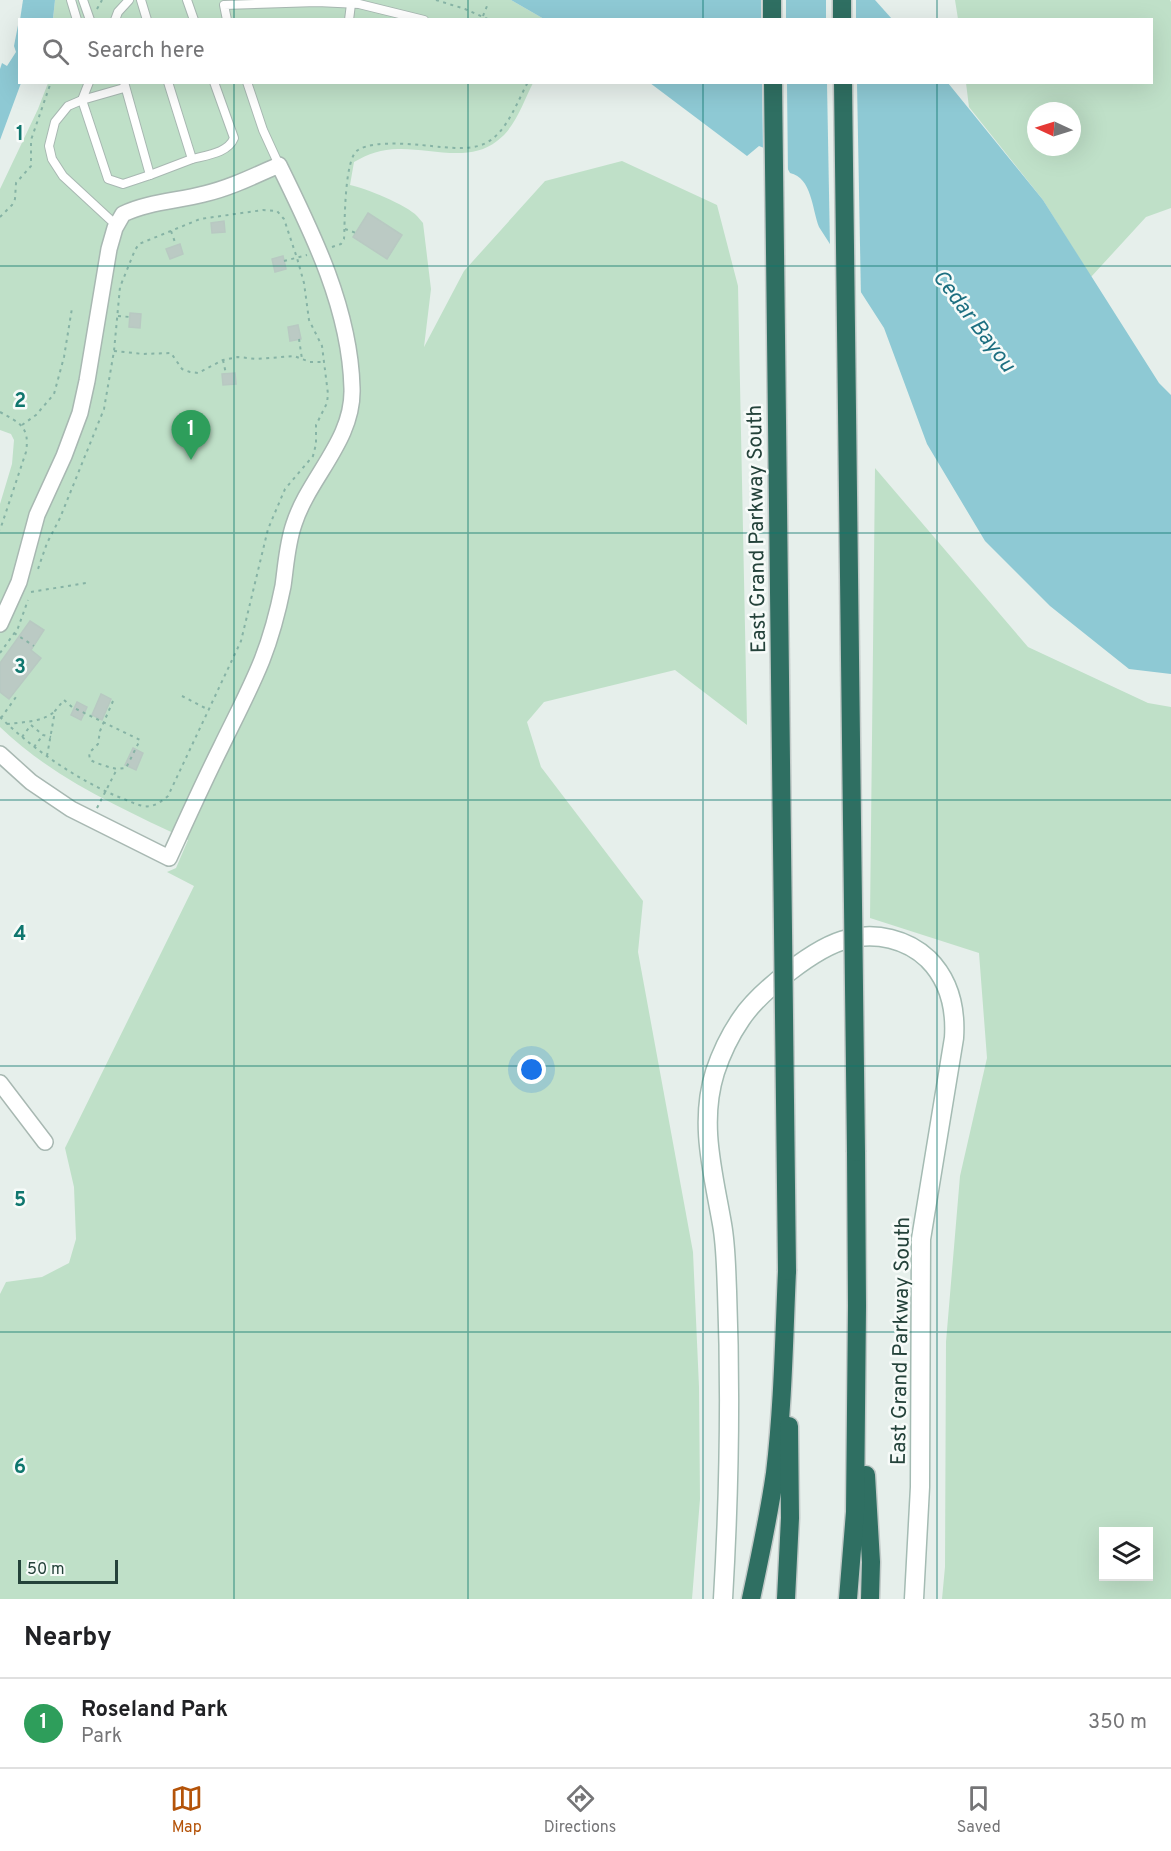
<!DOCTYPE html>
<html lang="en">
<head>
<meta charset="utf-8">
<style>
  body { margin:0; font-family:Overpass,sans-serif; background:#f6f6f6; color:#202124 }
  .controls { position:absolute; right:18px; bottom:18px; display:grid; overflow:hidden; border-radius:0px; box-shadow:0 6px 24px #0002 }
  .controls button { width:54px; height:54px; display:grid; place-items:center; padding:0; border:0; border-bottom:2px solid #e0e0e0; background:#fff; color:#202124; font:30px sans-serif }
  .compass { position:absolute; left:1027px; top:102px; width:54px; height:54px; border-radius:50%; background:#fff; box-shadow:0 6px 24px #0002; rotate:274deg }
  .scale { position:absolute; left:18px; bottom:15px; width:100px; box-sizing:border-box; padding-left:6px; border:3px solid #24423a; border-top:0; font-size:16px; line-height:21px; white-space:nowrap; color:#24423a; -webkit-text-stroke:4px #f7fbf9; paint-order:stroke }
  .you { position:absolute; left:532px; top:1070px; width:21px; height:21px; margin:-15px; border:4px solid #fff; border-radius:50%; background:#1a73e8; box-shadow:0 0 0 9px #1a73e833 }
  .badge { display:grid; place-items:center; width:39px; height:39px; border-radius:50%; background:#b45309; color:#fff; font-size:20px; font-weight:700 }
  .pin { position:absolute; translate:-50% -50px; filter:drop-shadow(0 2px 3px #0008) }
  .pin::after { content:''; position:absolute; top:32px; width:21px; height:18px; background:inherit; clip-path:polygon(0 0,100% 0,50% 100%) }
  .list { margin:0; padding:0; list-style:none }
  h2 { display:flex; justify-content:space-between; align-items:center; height:78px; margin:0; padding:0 24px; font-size:26px }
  h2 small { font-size:20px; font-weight:400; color:#757577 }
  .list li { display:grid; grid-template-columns:39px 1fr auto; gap:18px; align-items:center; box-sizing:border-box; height:90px; padding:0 24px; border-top:2px solid #e0e0e0 }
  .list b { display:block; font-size:22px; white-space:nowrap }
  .list p { margin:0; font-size:20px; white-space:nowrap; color:#757577 }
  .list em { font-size:20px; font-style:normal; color:#757577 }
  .icon { flex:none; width:33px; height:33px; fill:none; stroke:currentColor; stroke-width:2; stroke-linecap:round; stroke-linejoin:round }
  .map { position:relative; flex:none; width:1171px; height:1599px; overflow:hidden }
  .search { position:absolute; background:#fff; box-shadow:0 6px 24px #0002; left:18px; right:18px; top:18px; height:66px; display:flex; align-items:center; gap:15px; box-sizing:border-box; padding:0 21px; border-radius:0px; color:#757577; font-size:22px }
  .sheet { height:168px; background:#fff }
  nav { display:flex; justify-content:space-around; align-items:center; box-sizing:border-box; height:84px; border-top:2px solid #e0e0e0; background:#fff; font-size:16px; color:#757577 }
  nav a { display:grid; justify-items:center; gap:3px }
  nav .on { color:#b45309 }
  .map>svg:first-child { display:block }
  .green { fill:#bfe0c8; fill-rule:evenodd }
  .water { fill:#8ec9d4 }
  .pier { fill:#e6efeb }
  .building { fill:#bbcac4; stroke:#b8c9c2; stroke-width:1.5 }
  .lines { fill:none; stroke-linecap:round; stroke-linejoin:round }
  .lane-casing { stroke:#a8b8b2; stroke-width:10 }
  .street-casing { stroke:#a8b8b2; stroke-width:18 }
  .secondary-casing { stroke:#a4bbb3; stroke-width:21 }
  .highway-casing { stroke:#c2cac8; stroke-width:21 }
  .path { stroke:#86b3a5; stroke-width:2; stroke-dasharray:3 4.5; stroke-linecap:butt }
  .lane { stroke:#fff; stroke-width:8 }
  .street { stroke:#fff; stroke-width:15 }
  .secondary { stroke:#fff; stroke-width:18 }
  .highway { stroke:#2f6f62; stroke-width:18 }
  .highway-bridge-casing { stroke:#c2cac8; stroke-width:21; stroke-linecap:butt }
  .highway-bridge { stroke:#2f6f62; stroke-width:18 }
  .grid { fill:none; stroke:#0f766e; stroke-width:1.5; stroke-opacity:0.55 }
  .labels { text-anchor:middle; stroke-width:5; stroke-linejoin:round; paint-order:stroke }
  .street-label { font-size:21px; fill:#24423a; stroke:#f7fbf9 }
  .water-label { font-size:22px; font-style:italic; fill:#1c6f80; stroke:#f7fbf9 }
  .grid-label { font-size:20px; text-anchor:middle; font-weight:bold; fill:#0f766e; stroke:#f7fbf9; stroke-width:5; stroke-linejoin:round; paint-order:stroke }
</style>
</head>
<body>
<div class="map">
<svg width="1171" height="1599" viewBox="0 0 1171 1599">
  <rect width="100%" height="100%" fill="#e6efeb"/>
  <g class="green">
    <path d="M55,0H511L544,19L53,20Z"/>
    <path d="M955,0H1170L1171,2V208L1146,217L1091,277L1043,200L969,107L966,83L1152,82V20L958,19ZM1036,111H1072V147H1036Z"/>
    <path d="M48,83H533C523,102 516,127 497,141C470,163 430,148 398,149C382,149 368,154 354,162L350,185C365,188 407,205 417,216C419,218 421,221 423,223L431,289L424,347L464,271L545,181L622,161L717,205L738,286L747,725L675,670L544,702L527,722L541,767L643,901L638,952L693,1252L699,1387L700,1499L692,1599H0V1294L6,1282L42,1277L69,1263L76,1239L74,1187L65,1148L194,886L167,872L176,868L188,840C121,808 54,779 0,727V504L12,464L14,440L11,434L0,430V189L38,109Z"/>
    <path d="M875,468L1028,647L1148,703L1171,707V1599H942L945,1567L946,1342L960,1176L987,1058L979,953L870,918ZM1104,1532H1148V1576H1104Z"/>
  </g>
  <g class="water">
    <path d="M23,0H55L53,19L20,20Z"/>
    <path d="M511,0H875L892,19H544Z"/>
    <path d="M19,20L20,82L21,83L0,140V69L2,63L7,66L16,52L14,46Z"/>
    <path d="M650,83H948L1043,200L1159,383L1171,395V674L1129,669L1050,606L985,541L927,444L884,328L819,227C812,209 812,178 790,173C784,160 773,151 759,146L747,156Z"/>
  </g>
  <g class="pier">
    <rect x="761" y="0" width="25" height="19"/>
    <rect x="826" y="0" width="30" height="19"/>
    <path d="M762,83H787L788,176L783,166L763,150Z"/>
    <path d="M827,83H857L861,299L830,248Z"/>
  </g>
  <g class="building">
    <path d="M368,213L402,235L387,259L353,237Z"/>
    <path d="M224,221L225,232L212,233L211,223Z"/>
    <path d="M180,244L183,254L170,259L166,249Z"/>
    <path d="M283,256L286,269L275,272L272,259Z"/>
    <path d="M130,313L141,314L140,328L129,327Z"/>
    <path d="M298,325L301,339L290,341L288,327Z"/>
    <path d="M235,373L236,384L223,385L222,374Z"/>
    <path d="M30,621L44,630L31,650L41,658L9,699L0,692V663Z"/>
    <path d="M101,694L111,699L102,720L92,715Z"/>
    <path d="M77,702L87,707L81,720L71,715Z"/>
    <path d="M133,748L143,753L136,770L125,765Z"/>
  </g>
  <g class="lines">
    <g class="lane-casing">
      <g id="lane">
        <path d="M71,0L77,20"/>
        <path d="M83,0L90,20"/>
        <path d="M141,0L147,20"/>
        <path d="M187,0L194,20"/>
        <path d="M115,20L118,12L129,0"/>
        <path d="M227,20L224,5L317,2L359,4L424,20"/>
        <path d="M349,20L351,4"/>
        <path d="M89,82L82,100L108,179L123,184L150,175L124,82"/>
        <path d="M168,82L192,159C207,155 228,153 234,138L214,82"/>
        <path d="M247,82L263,130L279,165"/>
        <path d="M150,175L192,159"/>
        <path d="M116,225L63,176L52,159L49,146L55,122L68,106L82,100L124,88"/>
      </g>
    </g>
    <g class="street-casing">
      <g id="street">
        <path d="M0,624L19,582L37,515L64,456L80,413L87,381L109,249L115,228L123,214C148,202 177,201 204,194C230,188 254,176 279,165C313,234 350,309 352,388C354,440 309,477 294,524C287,544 286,565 283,586C278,611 271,637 262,660C250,690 235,718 221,747C203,783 186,821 169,858L71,809L31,782L0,754"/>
        <path d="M0,1083L45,1142"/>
      </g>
    </g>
    <g class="secondary-casing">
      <path id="secondary" d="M723,1599C729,1497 731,1394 727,1291C726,1269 726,1246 722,1224C713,1172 699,1123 715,1072C721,1054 730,1035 741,1019C759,992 816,946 848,939C876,932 907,939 928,959C950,981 956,1008 954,1038L921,1239L920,1487L914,1599"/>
    </g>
    <g class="highway-casing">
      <g id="highway">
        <path d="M772,0V20"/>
        <path d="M842,0V20"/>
        <path d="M866,1475L871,1562L870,1599"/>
        <path d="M751,1599C760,1557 769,1515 775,1473C783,1406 784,1338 787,1271"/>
        <path d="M786,1599L790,1518L789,1426"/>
        <path d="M848,1599L855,1512L857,1306L856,1152"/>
      </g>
    </g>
    <g class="path">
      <path d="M436,0L465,9L490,20"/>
      <path d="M97,9L102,0"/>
      <path d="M483,16L487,6"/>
      <path d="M0,217L12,205L15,199L16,183L31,166V140L51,82"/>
      <path d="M345,229L356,233"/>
      <path d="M171,231L176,245"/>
      <path d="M332,247L341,244L344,239C345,223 344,158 358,150C375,139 421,145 441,147C456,148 472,150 486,143C507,132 517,102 528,82"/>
      <path d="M284,261L307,255"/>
      <path d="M118,316L130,317"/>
      <path d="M299,339L302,359"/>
      <path d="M114,351L143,354L171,353L182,369L190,372L198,373L223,360L238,357L257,359L294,356L310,362H324"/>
      <path d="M223,360L226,374"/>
      <path d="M0,412C20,423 30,427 26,452L0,530"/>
      <path d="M22,425L36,415L54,394L64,357L72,308"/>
      <path d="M31,592L86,583"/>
      <path d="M14,633L34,646"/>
      <path d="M0,653L18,628L28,600"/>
      <path d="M182,696L209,710"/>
      <path d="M0,717C33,749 73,777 116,796C125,799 134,804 143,806C153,808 161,802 168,796L241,641L268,529L285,489L313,456L316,444V425L327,403L328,394L322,346L309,320L304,283L297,258L284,219L277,211L263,210L200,219L139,244L135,250L120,287L114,351L104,409L60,518L47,543L38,569"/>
      <path d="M1,718L16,697L13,694"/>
      <path d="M7,724C23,722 44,722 55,711"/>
      <path d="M22,737L31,725L43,735L51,737"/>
      <path d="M34,747L43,735"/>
      <path d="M47,756L55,711L64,700L72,707L140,740L126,768L117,769"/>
      <path d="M97,808L117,769C108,767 98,764 90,760L89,753L98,744L100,731L113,701"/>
    </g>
    <use href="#lane" class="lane"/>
    <use href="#street" class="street"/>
    <use href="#secondary" class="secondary"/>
    <use href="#highway" class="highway"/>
    <g class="highway-bridge-casing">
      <g id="highway-bridge">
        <path d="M773,82L787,1271"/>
        <path d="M843,82L856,1152"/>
      </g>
    </g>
    <use href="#highway-bridge" class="highway-bridge"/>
  </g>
  <path class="grid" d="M234,0V20M468,0V20M703,0V20M937,0V20M234,82V1599M468,82V1599M703,82V1599M937,82V1599M0,266H1171M0,533H1171M0,800H1171M0,1066H1171M0,1332H1171"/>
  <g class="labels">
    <g class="street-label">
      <text transform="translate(756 529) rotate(-91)" y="7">East Grand Parkway South</text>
      <text transform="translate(900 1341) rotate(-89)" y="7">East Grand Parkway South</text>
    </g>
    <g class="water-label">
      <text transform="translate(975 320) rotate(53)" y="8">Cedar Bayou</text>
    </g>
  </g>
  <g class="grid-label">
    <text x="20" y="140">1</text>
    <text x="20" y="407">2</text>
    <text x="20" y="673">3</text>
    <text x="20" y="940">4</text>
    <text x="20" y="1206">5</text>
    <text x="20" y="1473">6</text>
  </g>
</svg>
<div class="controls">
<button><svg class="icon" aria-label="layers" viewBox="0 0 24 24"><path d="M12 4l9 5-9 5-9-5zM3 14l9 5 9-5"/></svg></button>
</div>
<svg class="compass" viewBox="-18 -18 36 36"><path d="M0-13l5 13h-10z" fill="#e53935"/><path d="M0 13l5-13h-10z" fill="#757577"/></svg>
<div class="scale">50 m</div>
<div class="you"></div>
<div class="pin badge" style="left:191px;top:460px;background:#2e9e5b">1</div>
<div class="search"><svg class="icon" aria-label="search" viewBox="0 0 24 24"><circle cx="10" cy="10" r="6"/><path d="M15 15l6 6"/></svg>Search here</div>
</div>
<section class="sheet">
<h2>Nearby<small></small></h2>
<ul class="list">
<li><span class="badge" style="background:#2e9e5b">1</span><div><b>Roseland Park</b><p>Park</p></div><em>350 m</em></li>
</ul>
</section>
<nav>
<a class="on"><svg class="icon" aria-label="map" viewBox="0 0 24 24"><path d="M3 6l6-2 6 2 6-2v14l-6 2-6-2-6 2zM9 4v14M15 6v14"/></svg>Map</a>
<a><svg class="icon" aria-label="directions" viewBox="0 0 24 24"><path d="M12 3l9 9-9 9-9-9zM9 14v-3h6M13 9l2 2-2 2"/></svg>Directions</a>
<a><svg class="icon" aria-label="saved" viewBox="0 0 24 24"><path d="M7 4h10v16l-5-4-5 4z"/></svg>Saved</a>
</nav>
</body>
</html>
